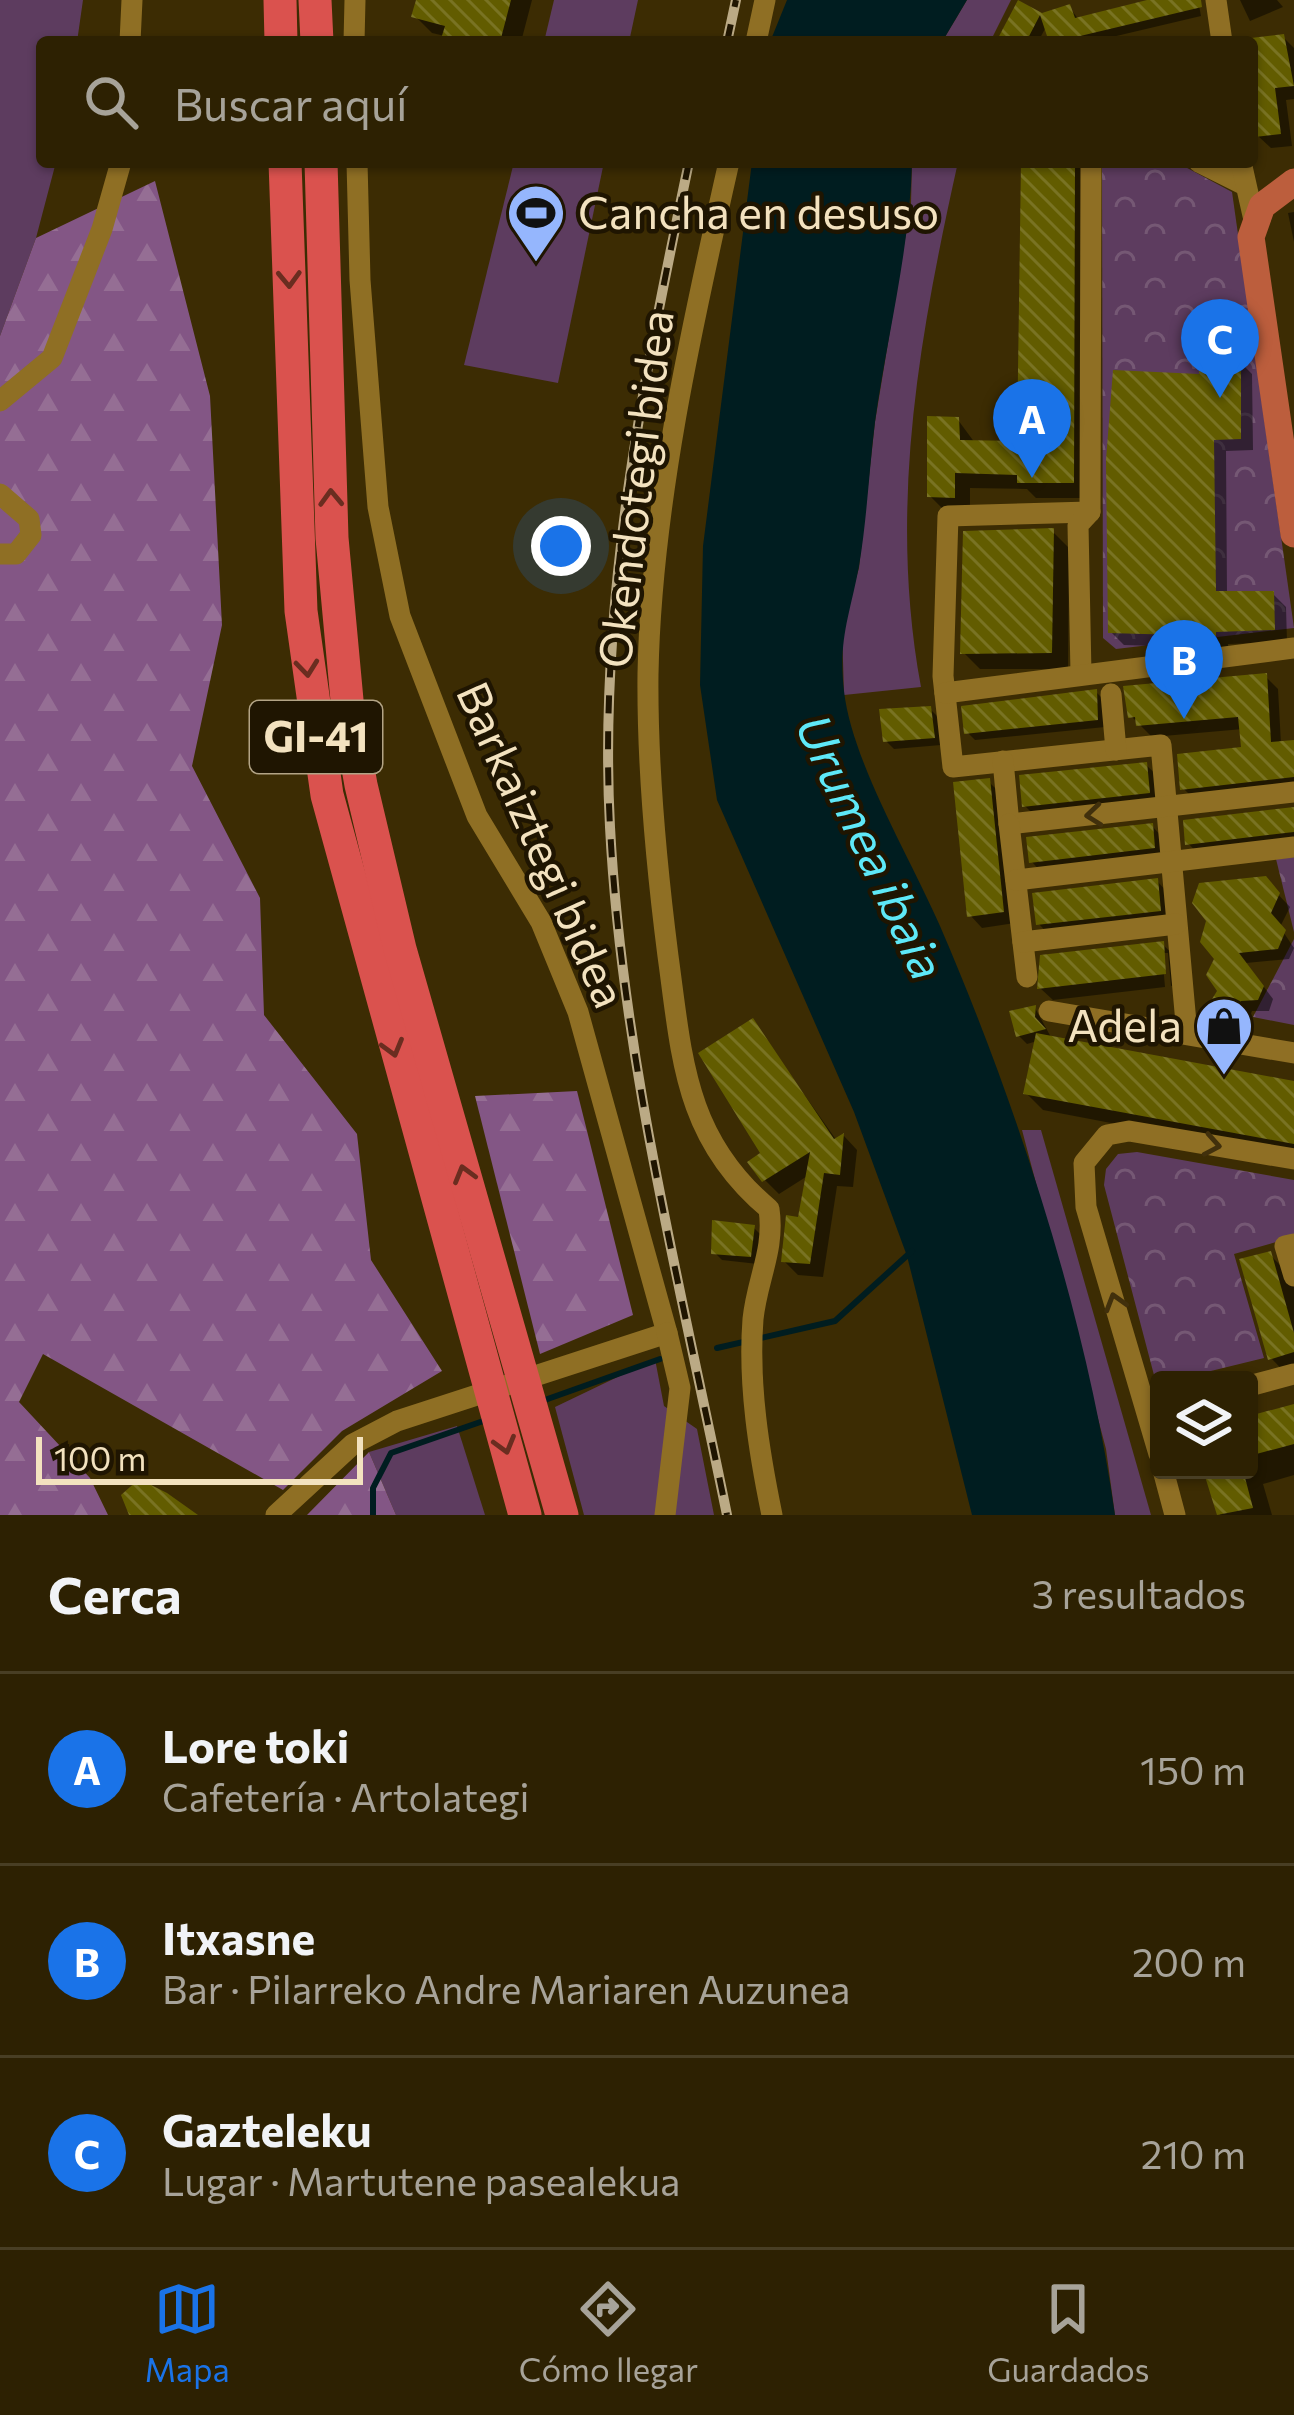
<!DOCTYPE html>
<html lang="es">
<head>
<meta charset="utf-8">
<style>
  body { margin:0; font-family:Commissioner,sans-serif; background:#35290c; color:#f1f3f6 }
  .controls { position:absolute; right:36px; bottom:36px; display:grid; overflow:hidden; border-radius:12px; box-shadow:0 3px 9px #0004 }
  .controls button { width:108px; height:108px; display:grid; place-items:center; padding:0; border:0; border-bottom:3px solid #483e24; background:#2d2102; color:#f1f3f6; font:60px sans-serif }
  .scale { position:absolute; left:36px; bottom:30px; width:327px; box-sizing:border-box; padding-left:12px; border:6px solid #f3e2bf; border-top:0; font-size:33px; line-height:42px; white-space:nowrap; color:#f3e2bf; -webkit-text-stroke:9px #1f1501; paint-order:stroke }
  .you { position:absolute; left:561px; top:546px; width:42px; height:42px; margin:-30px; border:9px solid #fff; border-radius:50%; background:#1a73e8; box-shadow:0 0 0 18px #1a73e833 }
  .badge { display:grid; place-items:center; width:78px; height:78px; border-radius:50%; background:#1a73e8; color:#fff; font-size:39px; font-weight:700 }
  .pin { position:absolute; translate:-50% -99px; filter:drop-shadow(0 3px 6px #0008) }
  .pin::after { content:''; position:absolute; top:63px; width:42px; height:36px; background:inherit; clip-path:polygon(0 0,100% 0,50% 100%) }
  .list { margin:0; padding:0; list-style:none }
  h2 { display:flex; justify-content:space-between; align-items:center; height:156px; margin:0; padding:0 48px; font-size:51px }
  h2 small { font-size:39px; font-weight:400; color:#a7a399 }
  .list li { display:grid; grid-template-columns:78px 1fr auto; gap:36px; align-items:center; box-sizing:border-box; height:192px; padding:0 48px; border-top:3px solid #483e24 }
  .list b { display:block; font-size:45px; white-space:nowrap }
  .list p { margin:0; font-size:39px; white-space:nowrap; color:#a7a399 }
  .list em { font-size:39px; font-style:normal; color:#a7a399 }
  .icon { flex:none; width:66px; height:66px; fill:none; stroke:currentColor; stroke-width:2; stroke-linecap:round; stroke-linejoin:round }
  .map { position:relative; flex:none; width:1294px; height:1515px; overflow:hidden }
  .search { position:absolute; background:#2d2102; box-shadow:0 3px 9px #0004; left:36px; right:36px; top:36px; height:132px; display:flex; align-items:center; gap:30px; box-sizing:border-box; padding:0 42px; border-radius:12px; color:#a7a399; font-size:45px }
  .sheet { height:732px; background:#2d2102 }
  nav { display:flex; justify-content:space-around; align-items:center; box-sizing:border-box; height:168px; border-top:3px solid #483e24; background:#2d2102; font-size:33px; color:#a7a399 }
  nav a { display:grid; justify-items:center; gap:6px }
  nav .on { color:#1a73e8 }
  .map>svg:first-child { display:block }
  .green { fill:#5d3c5f }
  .forest { fill:url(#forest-firs) }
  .park { fill:url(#park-crowns) }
  .water { fill:#001d20 }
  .shadow { fill:#0007 }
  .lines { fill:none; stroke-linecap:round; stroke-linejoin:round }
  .stream { stroke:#001d20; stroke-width:6 }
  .building { fill:url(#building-back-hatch) }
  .minor { stroke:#8f6f24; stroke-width:21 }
  .major { stroke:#bc5e3d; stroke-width:27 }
  .highway { stroke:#da524e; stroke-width:33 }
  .rail-casing { stroke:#bbaa85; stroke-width:10 }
  .rail { stroke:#1f1501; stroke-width:6; stroke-dasharray:18; stroke-linecap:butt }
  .oneway { stroke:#6a2d20 }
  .oneway2 { stroke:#41300c }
  .labels { text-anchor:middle; stroke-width:9; stroke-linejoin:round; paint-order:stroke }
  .shield { fill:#1f1501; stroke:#b3a486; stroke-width:3 }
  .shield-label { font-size:42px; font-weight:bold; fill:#f3e2bf }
  .poi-label { font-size:45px; fill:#f3e2bf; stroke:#1f1501; text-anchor:start }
  .street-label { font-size:45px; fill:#f3e2bf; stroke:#1f1501 }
  .water-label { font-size:48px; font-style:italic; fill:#5ee8f7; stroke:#1f1501 }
</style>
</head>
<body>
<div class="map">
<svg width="1294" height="1515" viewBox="0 0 1294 1515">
  <defs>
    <pattern id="forest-firs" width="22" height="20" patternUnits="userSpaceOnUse" patternTransform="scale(3)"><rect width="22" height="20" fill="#835685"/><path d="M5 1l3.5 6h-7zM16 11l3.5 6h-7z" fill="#956e94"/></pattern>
    <pattern id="park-crowns" width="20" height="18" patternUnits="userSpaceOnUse" patternTransform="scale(3)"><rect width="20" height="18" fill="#5d3c5f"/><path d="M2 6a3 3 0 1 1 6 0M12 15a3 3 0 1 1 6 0" fill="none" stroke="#755874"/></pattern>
    <pattern id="building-back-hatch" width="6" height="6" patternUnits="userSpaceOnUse" patternTransform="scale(3)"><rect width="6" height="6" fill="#625c00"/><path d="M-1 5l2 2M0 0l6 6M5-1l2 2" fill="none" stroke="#797323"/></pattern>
  </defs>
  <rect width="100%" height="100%" fill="#3c2c03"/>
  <g class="green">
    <path d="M0,0H83L77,42H42V162H56L36,238L0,336Z"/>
    <path d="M554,0H638L629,42H544Z"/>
    <path d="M967,0H1011L990,42H942Z"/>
    <path d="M514,162H604L558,383L464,365Z"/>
    <path d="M912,162H958C919,338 888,508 921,687L844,695L842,627L859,568L875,422L911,203Z"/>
    <path d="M1022,1130H1041L1151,1515H1115L1106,1449Z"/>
    <path d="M655,1359L664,1406L697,1429L714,1515H584L555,1407Z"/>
    <path d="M457,1426L485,1515H396L369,1452Z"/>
  </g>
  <g class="forest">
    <path d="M155,181L210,396L222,625L192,766L260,898L264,1015L357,1134L371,1260L442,1371L342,1431L283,1490L43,1354L19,1402L90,1478L108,1515H0V336L36,238Z"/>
    <path d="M577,1091L633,1315L540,1354L475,1096Z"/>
    <path d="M369,1452L396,1515H306H307Z"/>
  </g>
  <g class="park">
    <path d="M1102,162H1176L1232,192L1294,628L1116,649L1103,638Z"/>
    <path d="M1294,857V932L1276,859Z"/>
    <path d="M1294,939V1025L1253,1017Z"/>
    <path d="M1137,1152L1294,1180V1237L1234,1254L1264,1358L1174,1380L1154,1375L1104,1185L1106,1169L1118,1154Z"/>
  </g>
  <g class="water">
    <path d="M787,0H967L942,42H770Z"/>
    <path d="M752,162H912C910,249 887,336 875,422C869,470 867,519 859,566C850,615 838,639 844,691C852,762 911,859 940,926C1018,1107 1087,1319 1115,1515H972L907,1256L854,1112L717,800L700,685L703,546Z"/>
  </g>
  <g class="shadow">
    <path d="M419,0H532L521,42H444L445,36L432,33L415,16Z"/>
    <path d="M1150,0H1198L1201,16L1091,42H1052L1047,25L1038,42H1004L1020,4L1041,16L1070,8L1079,20Z"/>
    <path d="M1240,0H1277L1283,7L1250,21Z"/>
    <path d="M1283,37L1294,48V99L1286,100L1292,146L1271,148L1258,136L1261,92Z"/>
    <path d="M1024,162H1090L1089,498H1036L1027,489L970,488V513L946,512L930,496L958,420L975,443L1020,444Z"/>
    <path d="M1294,212V242L1288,213Z"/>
    <path d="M1239,361L1252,374L1253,450L1226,451L1227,594H1273L1286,607L1287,642L1228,644V648L1124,645L1111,632L1202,377Z"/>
    <path d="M1052,531L1069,548L1068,669H980L963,652Z"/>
    <path d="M1265,676L1278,689L1281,744L1294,743V790L1196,801L1183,788L1245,750L1243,729L1152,737L1131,716Z"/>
    <path d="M1096,692L1104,700L1105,727L975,740L967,732Z"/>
    <path d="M930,709L938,717L941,745L894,749L886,741Z"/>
    <path d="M1146,765L1159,777L1161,805L1038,819L1025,806Z"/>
    <path d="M988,781L1001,794L1015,923L982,928L970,915Z"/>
    <path d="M1294,810V847L1200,856L1188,843Z"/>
    <path d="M1152,826L1164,839L1166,860L1044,875L1032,862Z"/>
    <path d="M1157,881L1169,894L1172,922L1051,937L1039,924Z"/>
    <path d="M1270,886L1290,907L1280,927L1294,948L1289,959L1246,963L1273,999L1269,1011H1252L1247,1024L1232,1026L1212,1004Z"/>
    <path d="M1162,944L1175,956L1178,985L1171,986L1168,953H1162L1165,987L1053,1000L1040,988Z"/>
    <path d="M1035,1008L1052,1039L1294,1084V1158L1043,1110L1026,1093L1037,1041L1027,1044L1019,1036Z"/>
    <path d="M753,1022L837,1141L844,1136L857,1150L853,1187L837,1186L823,1277L798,1275L784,1261L801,1220L809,1175L779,1194L765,1180Z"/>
    <path d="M754,1228L762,1236L758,1264L722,1260L714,1252Z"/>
    <path d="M1270,1255L1294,1279V1382L1271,1358Z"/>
    <path d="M1294,1407V1475L1263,1484L1272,1515H1220L1207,1470H1249V1420Z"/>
  </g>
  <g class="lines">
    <g class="stream">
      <path d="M717,1348L835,1321L912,1251"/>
      <path d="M542,1401L660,1359"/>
      <path d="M373,1515V1488L391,1453L489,1419"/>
    </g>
  </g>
  <g class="building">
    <path d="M416,0H511L500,42H440L445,26L411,17Z"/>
    <path d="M1018,0L1042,13L1070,4L1075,18L1147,0H1201L1202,7L1076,37L1077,42H1049L1040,15L1026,42H996Z"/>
    <path d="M1284,34L1294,86L1275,88L1281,134L1255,137L1252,91L1258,90L1251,38Z"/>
    <path d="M1021,162H1075L1074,483H1017V475L955,473V498L927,497V416L959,417L960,440L1017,441Z"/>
    <path d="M1199,358H1241V439L1214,440L1216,591H1274L1275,630L1216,632V636L1108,633L1106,460L1113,370L1199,374Z"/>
    <path d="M1054,528L1052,653L960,654L963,531Z"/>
    <path d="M1267,673L1271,742L1294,740V777L1180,790L1177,754L1241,747L1238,717L1136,726L1135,717L1128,718L1123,686Z"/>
    <path d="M1097,689L1098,720L964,734L961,706Z"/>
    <path d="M931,706L935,738L883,742L879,709Z"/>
    <path d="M1147,762L1150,793L1022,807L1019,775Z"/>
    <path d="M990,778L1004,912L967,917L953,782Z"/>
    <path d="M1294,807V832L1185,845L1183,820Z"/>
    <path d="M1153,823L1155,848L1029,863L1026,837Z"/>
    <path d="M1266,876L1280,893L1271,913L1286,930L1278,949L1239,953L1264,986L1258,1000L1241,1001L1236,1014L1217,1016L1209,1004L1217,991L1206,975L1214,959L1200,942L1206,921L1192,903L1199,883Z"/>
    <path d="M1158,878L1161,911L1036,925L1032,893Z"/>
    <path d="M1164,941L1166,974L1037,989L1040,955Z"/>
    <path d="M1036,1005L1035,1017L1046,1029L1016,1037L1009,1011Z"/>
    <path d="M753,1018L834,1139L844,1133L840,1175L824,1173L810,1264L781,1262L786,1215L798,1217L810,1152L762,1182L747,1162L760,1153L698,1053Z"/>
    <path d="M1036,1033L1294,1081V1144L1023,1094Z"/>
    <path d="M712,1220L755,1225L751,1257L711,1254Z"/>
    <path d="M1271,1251L1294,1333V1352L1268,1360L1239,1259Z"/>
    <path d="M1294,1404V1444L1249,1456V1416Z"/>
    <path d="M1203,1470H1243L1253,1508L1217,1515Z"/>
    <path d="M139,1479L167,1493L198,1515H129L121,1495Z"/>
  </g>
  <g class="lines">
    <g class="minor">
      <path d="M1216,0L1222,42"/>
      <path d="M130,42L132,0"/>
      <path d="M354,42L355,0"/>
      <path d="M756,42L765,0"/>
      <path d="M729,162C692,325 651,507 648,674C647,769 656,862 668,956C682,1057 684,1138 769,1209C775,1250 757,1279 753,1319C748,1384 759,1452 772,1515"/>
      <path d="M1199,162L1245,185"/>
      <path d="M1241,162L1254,220"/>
      <path d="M0,401L52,358L102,229L121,162"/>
      <path d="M0,494L29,519L31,535L16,554H0"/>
      <path d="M1090,512L948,516L943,676L953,767L1161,745L1187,1034"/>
      <path d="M1081,674L1078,525L1090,512L1091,162"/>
      <path d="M945,693L1294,648"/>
      <path d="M1111,694L1116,750"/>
      <path d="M1003,761L1009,824L1294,792"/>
      <path d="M1009,824L1027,977"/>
      <path d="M1016,880L1294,847"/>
      <path d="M1023,942L1176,924"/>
      <path d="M1049,1011L1294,1053"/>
      <path d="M1294,1244L1285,1246L1294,1276"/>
      <path d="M1249,1386L1294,1374"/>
      <path d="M1159,1454L1086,1207L1084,1163L1107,1135L1129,1131L1294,1159"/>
      <path d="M1163,1470L1175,1515"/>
      <path d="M276,1515L353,1444L397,1421L667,1333L578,1012L541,922L477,816L400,616L378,507L360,280L357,162"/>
      <path d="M665,1515L680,1388L667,1333"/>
    </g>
    <path class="major" d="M1294,182L1262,206L1251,237L1294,534"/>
    <g class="highway">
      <path d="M280,0L281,42"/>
      <path d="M315,0L317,42"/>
      <path d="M285,162L301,611L327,795L525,1515"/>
      <path d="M321,162L332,538L348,711L361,785L400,949L562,1515"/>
    </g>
    <g class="rail-casing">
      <g id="rail">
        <path d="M727,42L736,0"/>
        <path d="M689,162C643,381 598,602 610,827C622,1058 681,1288 727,1515"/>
      </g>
    </g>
    <use href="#rail" class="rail"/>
  </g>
  <defs><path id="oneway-chevron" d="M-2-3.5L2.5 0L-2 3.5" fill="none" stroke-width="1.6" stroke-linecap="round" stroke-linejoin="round" transform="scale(3)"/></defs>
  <g class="oneway">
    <use href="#oneway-chevron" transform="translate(289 279) rotate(88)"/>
    <use href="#oneway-chevron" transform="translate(331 498) rotate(-92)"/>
    <use href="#oneway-chevron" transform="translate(307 668) rotate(84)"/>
    <use href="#oneway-chevron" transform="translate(393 1048) rotate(74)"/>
    <use href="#oneway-chevron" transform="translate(464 1174) rotate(-106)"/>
    <use href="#oneway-chevron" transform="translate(505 1445) rotate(74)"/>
  </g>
  <g class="oneway2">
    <use href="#oneway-chevron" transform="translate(1094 815) rotate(174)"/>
    <use href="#oneway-chevron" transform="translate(1212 1145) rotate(10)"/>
    <use href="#oneway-chevron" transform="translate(1115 1302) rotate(-107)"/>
  </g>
  <defs>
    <g id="stadium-pin" transform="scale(3)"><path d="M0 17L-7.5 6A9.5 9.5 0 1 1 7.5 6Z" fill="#95b6fd" stroke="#1f1501"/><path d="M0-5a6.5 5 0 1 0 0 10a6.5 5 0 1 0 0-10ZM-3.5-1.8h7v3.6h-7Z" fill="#111"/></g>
    <g id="shop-pin" transform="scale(3)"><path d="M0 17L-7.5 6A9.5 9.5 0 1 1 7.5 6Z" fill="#95b6fd" stroke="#1f1501"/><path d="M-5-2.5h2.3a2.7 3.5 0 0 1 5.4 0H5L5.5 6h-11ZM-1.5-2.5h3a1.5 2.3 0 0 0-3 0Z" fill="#111"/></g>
  </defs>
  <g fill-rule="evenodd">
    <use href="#stadium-pin" x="536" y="213"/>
    <use href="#shop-pin" x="1224" y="1026"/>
  </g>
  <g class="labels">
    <rect class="shield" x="250" y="701" width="132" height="72" rx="9"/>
    <g class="shield-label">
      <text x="316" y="752">GI-41</text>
    </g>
    <g class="poi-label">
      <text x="578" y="229">Cancha en desuso</text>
      <text x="1182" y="1042" text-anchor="end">Adela</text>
    </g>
    <g class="street-label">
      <text transform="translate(636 489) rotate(-83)" y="16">Okendotegi bidea</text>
      <text transform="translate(541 845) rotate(66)" y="16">Barkaiztegi bidea</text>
    </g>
    <g class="water-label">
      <text transform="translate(870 847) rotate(65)" y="17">Urumea ibaia</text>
    </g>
  </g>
</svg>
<div class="controls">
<button><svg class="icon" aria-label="layers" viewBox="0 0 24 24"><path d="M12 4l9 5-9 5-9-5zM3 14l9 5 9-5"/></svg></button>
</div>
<div class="scale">100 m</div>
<div class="you"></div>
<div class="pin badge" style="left:1032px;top:478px">A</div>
<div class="pin badge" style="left:1184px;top:719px">B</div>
<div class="pin badge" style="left:1220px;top:398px">C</div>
<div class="search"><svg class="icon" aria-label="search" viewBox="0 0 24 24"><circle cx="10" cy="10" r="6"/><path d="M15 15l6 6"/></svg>Buscar aquí</div>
</div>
<section class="sheet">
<h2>Cerca<small>3 resultados</small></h2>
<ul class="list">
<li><span class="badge">A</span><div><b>Lore toki</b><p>Cafetería · Artolategi</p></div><em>150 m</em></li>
<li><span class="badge">B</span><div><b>Itxasne</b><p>Bar · Pilarreko Andre Mariaren Auzunea</p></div><em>200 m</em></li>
<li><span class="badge">C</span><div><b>Gazteleku</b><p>Lugar · Martutene pasealekua</p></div><em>210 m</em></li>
</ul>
</section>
<nav>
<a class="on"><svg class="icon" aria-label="map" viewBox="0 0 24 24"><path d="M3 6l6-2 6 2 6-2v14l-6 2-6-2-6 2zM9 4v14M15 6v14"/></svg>Mapa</a>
<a><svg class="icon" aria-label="directions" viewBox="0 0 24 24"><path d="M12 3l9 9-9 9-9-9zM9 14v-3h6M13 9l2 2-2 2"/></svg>Cómo llegar</a>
<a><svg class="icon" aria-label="saved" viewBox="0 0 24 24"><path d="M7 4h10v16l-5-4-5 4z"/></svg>Guardados</a>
</nav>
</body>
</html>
